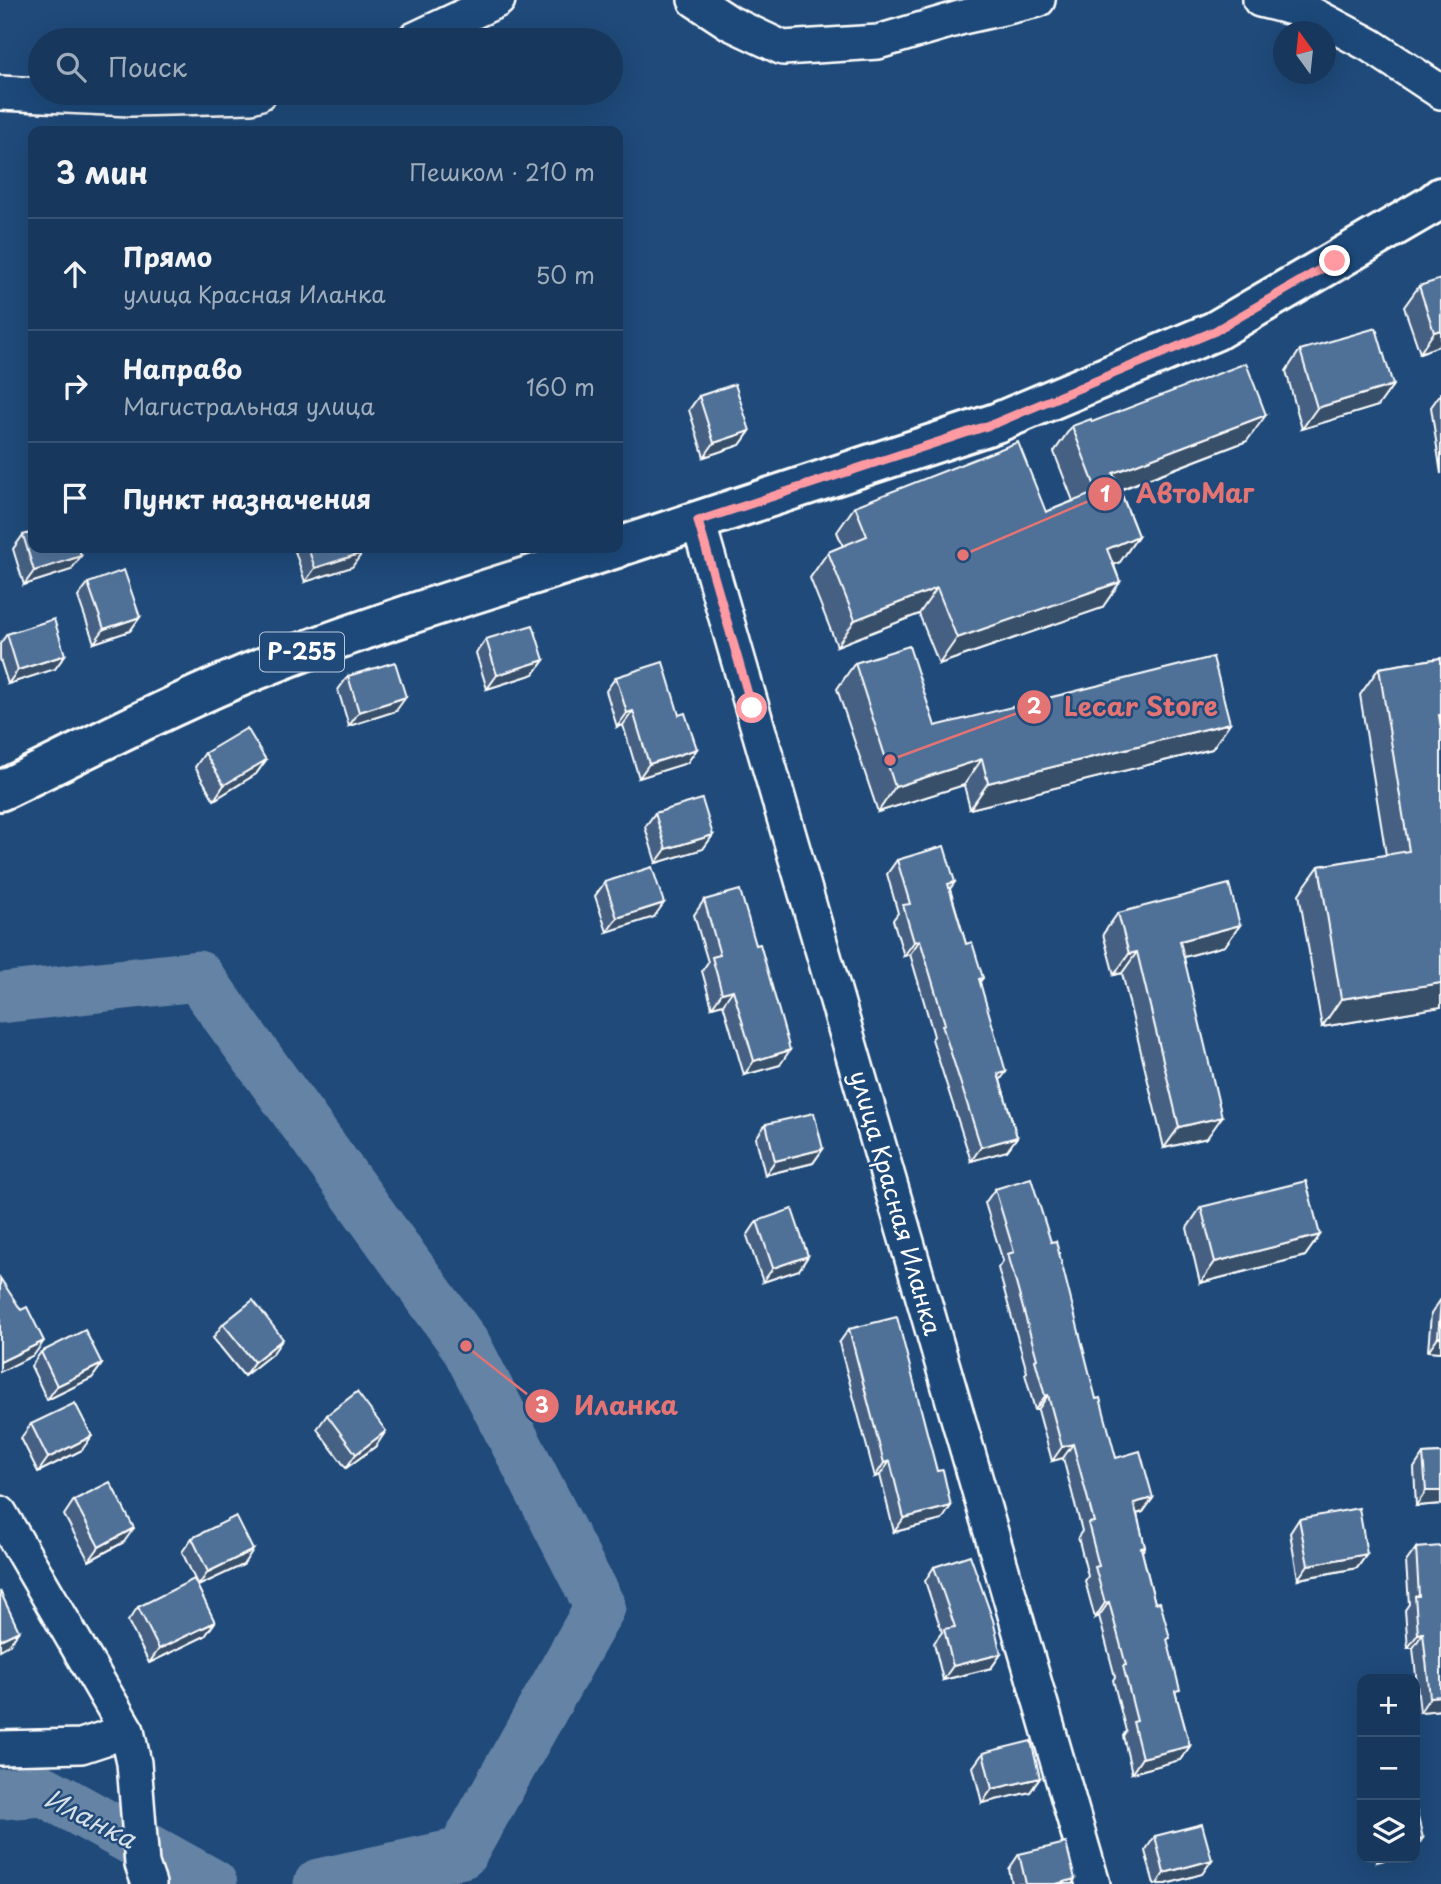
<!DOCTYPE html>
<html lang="ru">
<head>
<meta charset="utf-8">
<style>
  body { margin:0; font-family:"Playpen Sans",sans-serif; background:#244365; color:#f1f3f6 }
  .controls { position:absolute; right:21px; bottom:21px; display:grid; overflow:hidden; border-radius:14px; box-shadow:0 7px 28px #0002 }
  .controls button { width:63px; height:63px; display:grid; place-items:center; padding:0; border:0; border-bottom:2px solid #365272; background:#17385c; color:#f1f3f6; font:35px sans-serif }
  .compass { position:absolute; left:1273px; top:21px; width:63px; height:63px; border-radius:50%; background:#17385c; box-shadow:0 7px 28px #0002; rotate:345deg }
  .stop { position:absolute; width:21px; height:21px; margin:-16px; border:5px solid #ff9aa2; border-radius:50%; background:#fff }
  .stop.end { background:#ff9aa2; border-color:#fff; box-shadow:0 2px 7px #0008 }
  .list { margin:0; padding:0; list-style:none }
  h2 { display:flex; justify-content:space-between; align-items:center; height:91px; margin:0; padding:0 28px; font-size:30px }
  h2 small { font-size:23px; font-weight:400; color:#9eacbb }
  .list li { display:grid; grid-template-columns:46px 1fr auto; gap:21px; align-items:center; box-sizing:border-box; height:112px; padding:0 28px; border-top:2px solid #365272 }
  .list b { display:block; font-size:26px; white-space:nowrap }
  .list p { margin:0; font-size:23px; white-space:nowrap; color:#9eacbb }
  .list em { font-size:23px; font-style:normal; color:#9eacbb }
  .icon { flex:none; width:38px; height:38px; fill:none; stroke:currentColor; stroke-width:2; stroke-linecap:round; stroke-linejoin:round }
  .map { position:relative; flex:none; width:1441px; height:1884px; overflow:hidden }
  .search { position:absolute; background:#17385c; box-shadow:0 7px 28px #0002; left:28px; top:28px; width:595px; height:77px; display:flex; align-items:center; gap:18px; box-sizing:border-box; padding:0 24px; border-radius:38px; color:#9eacbb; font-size:26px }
  .panel { position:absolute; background:#17385c; box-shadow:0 7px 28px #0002; left:28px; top:126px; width:595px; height:427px; border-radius:14px }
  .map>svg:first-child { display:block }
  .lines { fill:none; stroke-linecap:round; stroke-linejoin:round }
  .river { stroke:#6583a4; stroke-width:51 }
  .street-casing { stroke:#fff; stroke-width:38 }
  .primary-casing { stroke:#fff; stroke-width:44 }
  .street { stroke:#1f4a7a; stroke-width:33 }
  .primary { stroke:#1f4a7a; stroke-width:38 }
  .wall { fill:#456182; stroke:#fff; stroke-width:2 }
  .shaded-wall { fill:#384f6a; stroke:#fff; stroke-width:2 }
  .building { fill:#507197; stroke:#fff; stroke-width:2 }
  .route { stroke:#ff9aa2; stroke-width:9 }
  .labels { text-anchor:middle; stroke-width:5; stroke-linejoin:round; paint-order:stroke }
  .shield { fill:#1f4a7a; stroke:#bcc9d7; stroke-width:2 }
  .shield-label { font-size:23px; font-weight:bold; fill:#fff }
  .street-label { font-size:24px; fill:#fff; stroke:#1f4a7a }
  .water-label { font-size:26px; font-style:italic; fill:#d8e0e8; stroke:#1f4a7a }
  .leader { fill:none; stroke:#e47373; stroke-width:2.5 }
  .callout-dot { fill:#e47373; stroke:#1f4a7a; stroke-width:2.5 }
  .mark-label { font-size:21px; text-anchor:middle; font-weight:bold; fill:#fff }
  .callout-label { font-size:26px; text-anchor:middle; font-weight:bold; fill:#e47373; stroke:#1f4a7a; stroke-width:5; stroke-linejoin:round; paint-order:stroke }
</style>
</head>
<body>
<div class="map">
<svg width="1441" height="1884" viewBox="0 0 1441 1884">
  <rect width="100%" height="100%" fill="#1f4a7a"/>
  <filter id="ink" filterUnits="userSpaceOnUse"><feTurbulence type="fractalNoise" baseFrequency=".0143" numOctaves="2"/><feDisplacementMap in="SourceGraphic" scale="14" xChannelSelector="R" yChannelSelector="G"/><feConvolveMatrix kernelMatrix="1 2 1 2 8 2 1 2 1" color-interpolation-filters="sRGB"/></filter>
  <g filter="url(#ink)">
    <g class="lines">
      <g class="river">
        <path d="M0,998L198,976L466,1346L600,1607L462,1853L319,1884"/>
        <path d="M0,1794L44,1791L212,1884"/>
      </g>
      <g class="street-casing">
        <g id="street">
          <path d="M695,0L730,23L783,48L878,42L963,17L1038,0"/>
          <path d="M1260,0L1308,12L1370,45L1441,92"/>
          <path d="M413,40L498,0"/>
          <path d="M0,93L131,99L251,96L260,93"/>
          <path d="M698,521L1093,1884"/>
          <path d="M0,1513L127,1731L81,1746L0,1748"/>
          <path d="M127,1731L134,1763L142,1864L149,1884"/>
        </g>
      </g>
      <g class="primary-casing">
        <g id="primary">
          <path d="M618,547L996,423L1215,331L1431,205L1441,197"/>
          <path d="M0,791C91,747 181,699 274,663C386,619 503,585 617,548"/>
        </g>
      </g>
      <use href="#street" class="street"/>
      <use href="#primary" class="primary"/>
    </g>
    <g class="wall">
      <path d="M1419,286L1441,345L1420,353L1404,307Z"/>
      <path d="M1300,350L1393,385L1378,406L1302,429L1286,371Z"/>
      <path d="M1441,393V474L1431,407Z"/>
      <path d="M699,396L750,431L740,445L704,457L689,410Z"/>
      <path d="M1092,422L1247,441L1120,490L1138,536L1120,562L1114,565L1120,582L1102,608L939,664L919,614L837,646L810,578L828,552L843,546L837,532L855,506L1046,512L1073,501L1054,452L1072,426Z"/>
      <path d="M23,535L71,570L24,585L13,549Z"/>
      <path d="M294,548H360L362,553L352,567L305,582Z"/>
      <path d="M88,583L140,617L130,631L94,643L78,597Z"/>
      <path d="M7,634L65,655L55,669L8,684L0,659V644Z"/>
      <path d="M486,639L544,660L534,674L487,689L476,653Z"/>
      <path d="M1441,658V1007L1322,1027L1299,894L1319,866L1386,855L1360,695L1379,668Z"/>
      <path d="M855,663L935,726L1212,749L970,809L964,785L878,812L837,689Z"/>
      <path d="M348,676L396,711L349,726L338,690Z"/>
      <path d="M616,677L679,715L697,749L687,763L639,778L623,725L617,727L606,691Z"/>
      <path d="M205,753L266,760L256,774L214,800L195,767Z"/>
      <path d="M655,813L713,835L703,849L656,863L645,827Z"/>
      <path d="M897,860L955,882L950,889L966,944L983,978L980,982L1000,1080L1017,1137L1007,1151L971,1161L932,1039L934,1036L910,954L904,956L893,920L898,913L887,874Z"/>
      <path d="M605,882L654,917L607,932L595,896Z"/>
      <path d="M704,900L780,1065L744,1075L723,1004L712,1007L702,971L708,962L694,915Z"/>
      <path d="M1118,913L1240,925L1225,946L1184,957L1207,1138L1164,1148L1122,973L1114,975L1103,934Z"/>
      <path d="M766,1124L823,1149L813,1163L765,1175L756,1138Z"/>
      <path d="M995,1189L1096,1399L1116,1458L1153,1498L1143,1512L1137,1514L1145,1547L1142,1552L1155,1603L1167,1642L1176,1695L1190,1746L1180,1760L1132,1773L1123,1736L1126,1731L1113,1680L1115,1677L1099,1616L1095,1618L1085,1581L1088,1576L1078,1537L1082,1531L1063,1458L1052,1461L1038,1410H1035L1025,1374L1027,1372L998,1268L1003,1261L985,1203Z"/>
      <path d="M1201,1207L1320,1235L1305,1256L1200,1283L1187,1228Z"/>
      <path d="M757,1221L808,1256L799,1270L763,1282L747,1236Z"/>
      <path d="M1441,1299V1352L1428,1351L1431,1314Z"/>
      <path d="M223,1324L273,1353L244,1376L213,1338Z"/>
      <path d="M849,1329L942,1520L894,1532L880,1475L875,1477L839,1343Z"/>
      <path d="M41,1352L102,1364L92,1378L47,1400L31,1366Z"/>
      <path d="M327,1415L376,1446L346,1468L317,1429Z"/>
      <path d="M31,1424L82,1450L38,1472L21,1438Z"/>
      <path d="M1441,1453V1504L1416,1506L1414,1468L1423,1454Z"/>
      <path d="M74,1500L124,1542L89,1561L64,1515Z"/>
      <path d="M1299,1519L1367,1554L1357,1568L1298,1579L1290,1533Z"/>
      <path d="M192,1538L243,1565L198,1586L182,1552Z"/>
      <path d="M1416,1548L1441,1710L1420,1712L1413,1648H1408L1405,1610L1409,1604L1406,1562Z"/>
      <path d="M934,1567L1001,1654L991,1668L943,1680L934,1643L942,1632L925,1581Z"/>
      <path d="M138,1607L215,1622L205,1636L149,1663L128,1621Z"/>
      <path d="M983,1753L1040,1778L1030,1792L982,1803L973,1767Z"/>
      <path d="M1155,1836L1212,1860L1202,1874L1166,1884H1154L1145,1851Z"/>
      <path d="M1019,1854L1072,1884H1012L1009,1869Z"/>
    </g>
    <g class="shaded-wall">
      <path d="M1441,330V345L1420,353L1434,332Z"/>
      <path d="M1393,385L1378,406L1302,429L1317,408Z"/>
      <path d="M1266,415L1247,441L1095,499L1113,473Z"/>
      <path d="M750,431L740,445L704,457L714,443Z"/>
      <path d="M1138,536L1120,562L1089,575L1107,549Z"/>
      <path d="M362,553L352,567L305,582L315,568Z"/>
      <path d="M81,556L71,570L24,585L34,571Z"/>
      <path d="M1120,582L1102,608L939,664L957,638Z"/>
      <path d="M937,588L919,614L837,646L855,620Z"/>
      <path d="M140,617L130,631L94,643L104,629Z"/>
      <path d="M65,655L55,669L8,684L18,670Z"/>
      <path d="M544,660L534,674L487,689L497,675Z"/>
      <path d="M406,697L396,711L349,726L359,712Z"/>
      <path d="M633,711L623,725L617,727L627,713Z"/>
      <path d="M1230,723L1212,749L970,809L988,783Z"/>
      <path d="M697,749L687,763L639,778L649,764Z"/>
      <path d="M982,759L964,785L878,812L895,787Z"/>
      <path d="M266,760L256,774L214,800L224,785Z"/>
      <path d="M713,835L703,849L656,863L666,849Z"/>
      <path d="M664,903L654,917L607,932L617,918Z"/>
      <path d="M1240,925L1225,946L1165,962L1180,941Z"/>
      <path d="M920,940L910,954L904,956L914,942Z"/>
      <path d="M1137,952L1122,973L1114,975L1129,954Z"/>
      <path d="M1441,983V1007L1322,1027L1341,999Z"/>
      <path d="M733,990L723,1004L712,1007L722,993Z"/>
      <path d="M790,1050L780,1065L744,1075L754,1061Z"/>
      <path d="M1006,1072L996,1086L998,1074Z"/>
      <path d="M1222,1117L1207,1138L1164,1148L1179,1127Z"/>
      <path d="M1017,1137L1007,1151L971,1161L981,1147Z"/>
      <path d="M823,1149L813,1163L765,1175L775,1161Z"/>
      <path d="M1320,1235L1305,1256L1200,1283L1215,1262Z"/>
      <path d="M808,1256L799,1270L763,1282L773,1268Z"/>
      <path d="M1438,1337H1441V1352L1428,1351Z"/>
      <path d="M283,1339L273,1353L244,1376L254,1362Z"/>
      <path d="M44,1341L34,1355L0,1372V1362Z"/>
      <path d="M102,1364L92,1378L47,1400L57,1386Z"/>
      <path d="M1048,1395L1038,1410H1035L1045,1396Z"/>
      <path d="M386,1431L376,1446L346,1468L356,1454Z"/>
      <path d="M92,1436L82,1450L38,1472L48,1458Z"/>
      <path d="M1073,1444L1063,1458L1052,1461L1062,1447Z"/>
      <path d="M890,1461L880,1475L875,1477L884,1463Z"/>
      <path d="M1426,1491H1441V1504L1416,1506Z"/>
      <path d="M1153,1498L1143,1512L1124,1517L1134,1503Z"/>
      <path d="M951,1506L942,1520L894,1532L904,1518Z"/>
      <path d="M134,1528L124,1542L89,1561L99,1547Z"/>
      <path d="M253,1550L243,1565L198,1586L208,1572Z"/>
      <path d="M1367,1554L1357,1568L1298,1579L1308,1565Z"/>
      <path d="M1109,1602L1099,1616L1095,1618L1105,1603Z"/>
      <path d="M215,1622L205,1636L149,1663L159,1649Z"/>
      <path d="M19,1631L9,1645L0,1650V1640Z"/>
      <path d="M1423,1633L1413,1648H1408L1418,1634Z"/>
      <path d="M1001,1654L991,1668L943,1680L953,1666Z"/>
      <path d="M1441,1696V1710L1420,1712L1430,1697Z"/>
      <path d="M1190,1746L1180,1760L1132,1773L1142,1758Z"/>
      <path d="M1040,1778L1030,1792L982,1803L992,1789Z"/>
      <path d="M1423,1838L1415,1850V1840Z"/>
      <path d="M1379,1858H1392L1377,1862Z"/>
      <path d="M1212,1860L1202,1874L1166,1884H1157L1164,1873Z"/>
      <path d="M1075,1879L1072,1884H1056Z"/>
    </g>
    <g class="building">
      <path d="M1441,279V330L1434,332L1419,286Z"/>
      <path d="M1376,328L1393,385L1317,408L1300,350Z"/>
      <path d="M1246,363L1266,415L1113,473L1138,536L1107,549L1120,582L957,638L937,588L855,620L828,552L867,536L855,506L1018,442L1046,512L1097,492L1072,426L1091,419L1092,422Z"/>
      <path d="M735,384L750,431L714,443L699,396Z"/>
      <path d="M33,532V548H79L81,556L34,571L23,535Z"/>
      <path d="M308,548H360L362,553L315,568Z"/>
      <path d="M124,570L140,617L104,629L88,583Z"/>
      <path d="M54,619L65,655L18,670L7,634Z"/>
      <path d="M533,625L544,660L497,675L486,639Z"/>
      <path d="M909,646L935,726L1213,657L1230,723L988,783L982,759L895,787L855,663Z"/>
      <path d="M1441,658V715H1439L1441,729V983L1341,999L1319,866L1409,851L1379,668Z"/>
      <path d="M395,662L406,697L359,712L348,676Z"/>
      <path d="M663,662L679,715L685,713L697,749L649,764L633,711L627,713L616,677Z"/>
      <path d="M247,728L266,760L224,785L205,753Z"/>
      <path d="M702,799L713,835L666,849L655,813Z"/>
      <path d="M944,846L955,882L948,884L966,944L972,942L983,978L979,979L1006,1072L998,1074L1017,1137L981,1147L942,1025L945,1024L920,940L914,942L903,905L910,904L897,860Z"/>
      <path d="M652,867L664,903L617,918L605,882Z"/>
      <path d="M1229,884L1240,925L1180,941L1222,1117L1179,1127L1137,952L1129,954L1118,913Z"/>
      <path d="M740,890L756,945L760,944L790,1050L754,1061L733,990L722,993L712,957L720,955L704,900Z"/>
      <path d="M814,1113L823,1149L775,1161L766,1124Z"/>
      <path d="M1031,1178L1051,1242L1056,1241L1096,1399L1100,1398L1116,1458L1140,1451L1153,1498L1134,1503L1145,1547L1141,1548L1155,1603L1160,1602L1170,1638L1167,1639L1180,1690L1175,1691L1190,1746L1142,1758L1133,1722L1137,1721L1123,1666L1126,1665L1109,1602L1105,1603L1095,1567L1099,1566L1088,1523L1094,1522L1073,1444L1062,1447L1048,1395L1045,1396L1035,1360L1037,1359L1008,1254L1014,1252L995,1189Z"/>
      <path d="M1306,1181L1320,1235L1215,1262L1201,1207Z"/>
      <path d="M792,1209L808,1256L773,1268L757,1221Z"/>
      <path d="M0,1278L21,1310L27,1307L44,1341L0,1362Z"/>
      <path d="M1441,1299V1337H1438Z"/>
      <path d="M253,1300L283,1339L254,1362L223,1324Z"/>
      <path d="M897,1317L937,1471L943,1470L951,1506L904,1518L890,1461L884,1463L849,1329Z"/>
      <path d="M85,1330L102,1364L57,1386L41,1352Z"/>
      <path d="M357,1392L386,1431L356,1454L327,1415Z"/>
      <path d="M75,1403L92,1436L48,1458L31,1424Z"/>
      <path d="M1441,1453V1491H1426L1423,1454Z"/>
      <path d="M110,1482L134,1528L99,1547L74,1500Z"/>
      <path d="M1359,1508L1367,1554L1308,1565L1299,1519Z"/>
      <path d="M236,1516L253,1550L208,1572L192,1538Z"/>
      <path d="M1441,1546V1696L1430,1697L1423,1633L1418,1634L1415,1596H1419L1416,1548Z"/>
      <path d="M970,1555L993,1620L1001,1654L953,1666L944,1629L955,1627L934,1567Z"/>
      <path d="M194,1579L215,1622L159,1649L138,1607Z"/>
      <path d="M0,1591L19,1631L0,1640Z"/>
      <path d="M1031,1741L1040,1778L992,1789L983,1753Z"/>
      <path d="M1415,1805L1423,1838L1415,1840Z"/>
      <path d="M1202,1824L1212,1860L1164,1873L1155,1836Z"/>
      <path d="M1066,1843L1075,1879L1056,1884H1026L1019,1854Z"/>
    </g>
  </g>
  <g class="lines" filter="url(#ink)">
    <path class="route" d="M752,708L698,521L996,423L1215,331L1335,261"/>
  </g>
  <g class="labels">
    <rect class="shield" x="260" y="632.5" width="84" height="39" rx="5"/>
    <g class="shield-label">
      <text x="302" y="660">Р-255</text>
    </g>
    <g class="street-label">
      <text transform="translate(895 1203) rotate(74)" y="8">улица Красная Иланка</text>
    </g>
    <g class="water-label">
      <text transform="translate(90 1819) rotate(27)" y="9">Иланка</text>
    </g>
  </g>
  <path class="leader" d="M963 555L1105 494M890 760L1034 707M466 1346L542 1406"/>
  <g class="callout-dot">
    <circle cx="963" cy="555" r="7"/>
    <circle cx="890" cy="760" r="7"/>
    <circle cx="466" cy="1346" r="7"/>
    <circle cx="1105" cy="494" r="18"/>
    <circle cx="1034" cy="707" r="18"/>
    <circle cx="542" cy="1406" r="18"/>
  </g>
  <g class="mark-label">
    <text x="1105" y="502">1</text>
    <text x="1034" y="714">2</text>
    <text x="542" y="1413">3</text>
  </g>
  <g class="callout-label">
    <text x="1195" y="503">АвтоМаг</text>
    <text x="1141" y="716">Lecar Store</text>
    <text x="626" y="1415">Иланка</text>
  </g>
</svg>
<div class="controls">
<button>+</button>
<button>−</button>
<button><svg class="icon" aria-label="layers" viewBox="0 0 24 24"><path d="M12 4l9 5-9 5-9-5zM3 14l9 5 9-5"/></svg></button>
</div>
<svg class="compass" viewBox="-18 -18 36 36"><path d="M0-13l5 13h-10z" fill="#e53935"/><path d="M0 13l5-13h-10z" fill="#9eacbb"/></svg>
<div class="stop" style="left:752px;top:708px"></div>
<div class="stop end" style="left:1335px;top:261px"></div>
<div class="search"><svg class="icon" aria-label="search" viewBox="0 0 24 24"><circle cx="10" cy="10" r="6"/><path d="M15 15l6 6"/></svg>Поиск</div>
<section class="panel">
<h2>3 мин<small>Пешком · 210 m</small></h2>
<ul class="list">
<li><svg class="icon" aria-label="ahead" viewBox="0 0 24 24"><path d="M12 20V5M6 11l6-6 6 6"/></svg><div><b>Прямо</b><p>улица Красная Иланка</p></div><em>50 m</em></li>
<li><svg class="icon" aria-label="right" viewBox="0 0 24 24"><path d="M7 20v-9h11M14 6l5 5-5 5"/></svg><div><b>Направо</b><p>Магистральная улица</p></div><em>160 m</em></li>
<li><svg class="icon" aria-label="arrive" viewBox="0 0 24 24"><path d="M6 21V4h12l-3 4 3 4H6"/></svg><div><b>Пункт назначения</b></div></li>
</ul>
</section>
</div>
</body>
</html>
